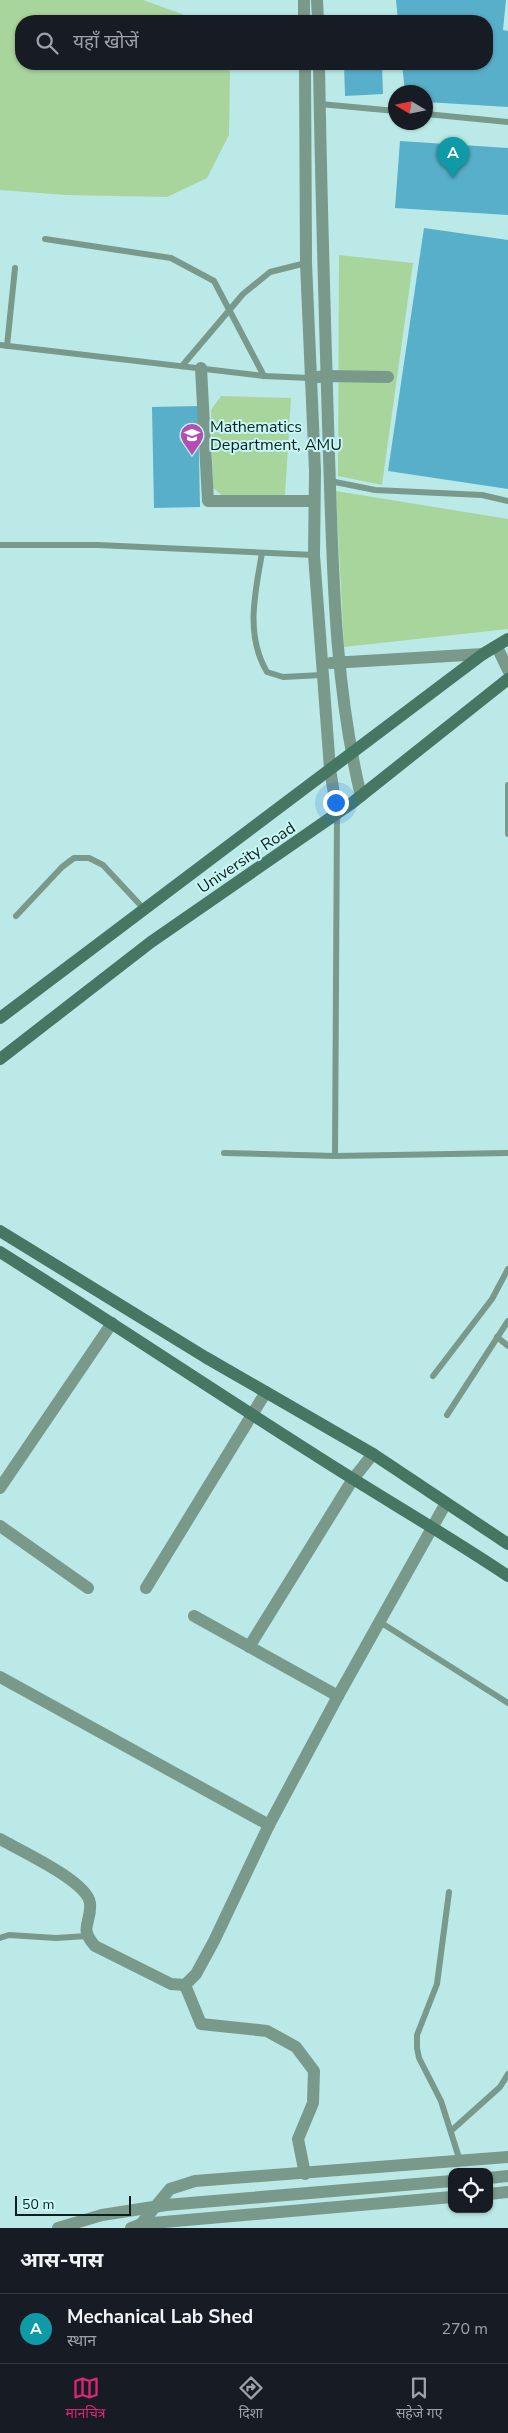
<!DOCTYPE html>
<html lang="hi">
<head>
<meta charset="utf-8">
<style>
  body { margin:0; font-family:"Nunito Sans","Noto Sans Devanagari",sans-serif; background:#20242c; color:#f1f3f6 }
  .controls { position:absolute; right:15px; bottom:15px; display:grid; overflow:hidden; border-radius:10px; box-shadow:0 1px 4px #0004 }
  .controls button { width:45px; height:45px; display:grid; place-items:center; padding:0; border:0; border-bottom:1px solid #363941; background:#171b24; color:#f1f3f6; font:25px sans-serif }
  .compass { position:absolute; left:388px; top:85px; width:45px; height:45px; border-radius:50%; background:#171b24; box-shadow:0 1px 4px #0004; rotate:280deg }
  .scale { position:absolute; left:15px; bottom:12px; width:116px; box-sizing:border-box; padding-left:5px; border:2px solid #0c1f1e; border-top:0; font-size:14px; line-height:18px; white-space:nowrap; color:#0c1f1e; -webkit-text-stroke:4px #c7f7f5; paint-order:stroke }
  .you { position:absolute; left:335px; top:802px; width:18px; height:18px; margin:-12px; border:4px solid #fff; border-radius:50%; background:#1a73e8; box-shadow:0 0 0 8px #1a73e833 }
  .badge { display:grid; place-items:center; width:32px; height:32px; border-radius:50%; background:#db2777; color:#fff; font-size:16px; font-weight:700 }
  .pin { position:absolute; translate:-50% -41px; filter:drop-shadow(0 1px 2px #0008) }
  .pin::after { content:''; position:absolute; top:26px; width:18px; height:15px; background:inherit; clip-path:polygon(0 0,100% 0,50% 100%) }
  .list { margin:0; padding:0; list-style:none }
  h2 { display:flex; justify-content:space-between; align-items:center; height:65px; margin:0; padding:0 20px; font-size:21px }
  h2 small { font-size:16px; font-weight:400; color:#9ea1a6 }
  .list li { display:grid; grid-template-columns:32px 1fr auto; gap:15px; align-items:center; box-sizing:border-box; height:70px; padding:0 20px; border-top:1px solid #363941 }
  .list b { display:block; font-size:19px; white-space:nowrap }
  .list p { margin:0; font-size:16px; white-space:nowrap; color:#9ea1a6 }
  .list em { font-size:16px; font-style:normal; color:#9ea1a6 }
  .icon { flex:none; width:28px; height:28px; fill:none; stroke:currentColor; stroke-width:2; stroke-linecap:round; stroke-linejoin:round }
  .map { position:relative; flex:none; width:508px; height:2228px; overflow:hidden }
  .search { position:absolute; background:#171b24; box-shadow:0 1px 4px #0004; left:15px; right:15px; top:15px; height:55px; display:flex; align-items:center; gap:12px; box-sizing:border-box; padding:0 18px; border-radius:20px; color:#9ea1a6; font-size:19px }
  .sheet { height:135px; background:#171b24 }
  nav { display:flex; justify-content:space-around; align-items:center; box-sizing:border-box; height:70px; border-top:1px solid #363941; background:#171b24; font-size:14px; color:#9ea1a6 }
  nav a { display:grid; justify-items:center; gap:2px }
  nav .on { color:#db2777 }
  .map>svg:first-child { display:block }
  .green { fill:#a8d59c }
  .building { fill:#58afca }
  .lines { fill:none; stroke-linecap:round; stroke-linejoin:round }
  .service { stroke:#79998b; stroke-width:6 }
  .minor { stroke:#79998b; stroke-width:12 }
  .tertiary { stroke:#79998b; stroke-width:12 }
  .secondary { stroke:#467763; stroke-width:12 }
  .tertiary-bridge { stroke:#79998b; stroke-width:12 }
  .labels { text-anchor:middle; stroke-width:4; stroke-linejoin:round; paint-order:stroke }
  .poi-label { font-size:16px; fill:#0c1f1e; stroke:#c7f7f5; text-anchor:start }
  .street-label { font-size:16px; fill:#0c1f1e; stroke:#c7f7f5 }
</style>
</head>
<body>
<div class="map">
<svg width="508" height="2228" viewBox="0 0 508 2228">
  <rect width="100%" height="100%" fill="#bbe9e7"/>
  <g class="green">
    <path d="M0,0H143L182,14L194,21H21V64H227L230,72L229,135L207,178L167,197L66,195L0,190Z"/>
    <path d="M339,255L413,263L382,485L338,476Z"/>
    <path d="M221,396L291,398L285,495L224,497L213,488L211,410Z"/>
    <path d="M336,491L508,519V629L344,647Z"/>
  </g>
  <g class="building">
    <path d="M396,0H506L503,30L508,31V107L426,102V92H405L402,64H487V21H398Z"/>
    <path d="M344,64H382L383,94L345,96Z"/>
    <path d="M400,141L508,148V215L395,208Z"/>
    <path d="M424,228L508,240V489L388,471Z"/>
    <path d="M198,406L200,507L154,508L152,407Z"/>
  </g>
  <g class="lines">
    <g class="service">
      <path d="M320,104L396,111"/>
      <path d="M426,114L508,122"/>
      <path d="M45,239L171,258L214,281L264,376"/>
      <path d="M0,345L264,376L310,378"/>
      <path d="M7,346L15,268"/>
      <path d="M182,366L243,294L270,272L306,263"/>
      <path d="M330,481L375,490L482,495L508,501"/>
      <path d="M0,545H98L314,555"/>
      <path d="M262,553C255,593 245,635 267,672L283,677L322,675"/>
      <path d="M508,785V834"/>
      <path d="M16,916L62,867L74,858H89L103,865L144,909"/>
      <path d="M224,1153L335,1156L508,1153"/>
      <path d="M335,1156L337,814"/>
      <path d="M497,1337L508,1346"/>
      <path d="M433,1376L492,1299L508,1269"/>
      <path d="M447,1415L508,1321"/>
      <path d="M380,1622L508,1703"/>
      <path d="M449,1892L437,1984L417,2035V2048L419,2058L441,2101L460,2161"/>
      <path d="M0,1938L9,1935L56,1938L87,1936"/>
      <path d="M452,2130L500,2087L508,2074"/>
    </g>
    <g class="minor">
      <path d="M201,368L208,501H314"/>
      <path d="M310,378L326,376L388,377"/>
      <path d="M0,1488L112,1323"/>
      <path d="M0,1526L88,1588"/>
      <path d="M146,1588L266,1392"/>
      <path d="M194,1616L338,1696"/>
      <path d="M249,1647L353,1479L373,1454"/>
      <path d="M0,1677L269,1825"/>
      <path d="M0,1839C19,1850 87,1881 90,1903C92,1923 78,1927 95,1946L171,1984L185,1985L196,1974L214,1941L269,1825L338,1696L446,1503"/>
      <path d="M185,1985L201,2024L267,2031L296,2047L314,2071L313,2103L298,2139L305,2174"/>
    </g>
    <g class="tertiary">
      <path d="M304,0V21"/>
      <path d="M317,0L318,21"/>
      <path d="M305,64L306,263L315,471L314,555L330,769L337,813"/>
      <path d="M319,64C321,194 325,325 329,456C333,570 334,684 361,796"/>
      <path d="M497,647L508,670"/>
      <path d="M331,663L483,654"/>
      <path d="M489,2178L508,2176"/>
      <path d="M489,2194L508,2192"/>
      <path d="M141,2224L170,2189L195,2181L508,2157"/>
      <path d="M131,2228L141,2224L452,2197"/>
    </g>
    <g class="secondary">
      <path d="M0,1018L483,654L508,639"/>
      <path d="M0,1059L151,942L352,803L508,679"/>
      <path d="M0,1231L205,1357L373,1454L508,1544"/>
      <path d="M0,1252C105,1318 208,1387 312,1453C377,1495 444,1533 508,1576"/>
    </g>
    <path class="tertiary-bridge" d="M58,2228L102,2215L166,2205L452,2181"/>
  </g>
  <defs>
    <g id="university-pin" transform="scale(1.25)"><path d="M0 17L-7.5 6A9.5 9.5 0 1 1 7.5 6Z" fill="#b54eb3" stroke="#c7f7f5"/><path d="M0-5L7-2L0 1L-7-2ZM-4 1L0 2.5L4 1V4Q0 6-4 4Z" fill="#fff"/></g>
  </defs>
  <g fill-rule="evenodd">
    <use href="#university-pin" x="192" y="435"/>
  </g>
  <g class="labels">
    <g class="poi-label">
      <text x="210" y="432">Mathematics<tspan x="210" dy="18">Department, AMU</tspan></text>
    </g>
    <g class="street-label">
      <text transform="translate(246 857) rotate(-34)" y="6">University Road</text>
    </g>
  </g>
</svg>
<div class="controls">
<button><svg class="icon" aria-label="locate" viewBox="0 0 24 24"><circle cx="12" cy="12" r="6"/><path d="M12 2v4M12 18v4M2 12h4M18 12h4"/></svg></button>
</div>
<svg class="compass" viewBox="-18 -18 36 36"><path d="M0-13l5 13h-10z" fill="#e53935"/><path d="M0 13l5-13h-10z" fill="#9ea1a6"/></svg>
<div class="scale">50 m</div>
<div class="you"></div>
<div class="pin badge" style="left:453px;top:178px;background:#0f9aa8">A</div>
<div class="search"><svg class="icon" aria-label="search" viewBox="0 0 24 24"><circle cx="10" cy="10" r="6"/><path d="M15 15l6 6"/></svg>यहाँ खोजें</div>
</div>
<section class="sheet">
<h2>आस-पास<small></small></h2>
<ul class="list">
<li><span class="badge" style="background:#0f9aa8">A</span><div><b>Mechanical Lab Shed</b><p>स्थान</p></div><em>270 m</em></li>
</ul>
</section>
<nav>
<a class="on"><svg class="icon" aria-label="map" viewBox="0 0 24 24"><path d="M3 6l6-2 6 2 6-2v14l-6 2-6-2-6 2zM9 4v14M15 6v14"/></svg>मानचित्र</a>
<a><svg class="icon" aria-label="directions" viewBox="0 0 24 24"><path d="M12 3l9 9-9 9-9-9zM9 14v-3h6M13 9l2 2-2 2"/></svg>दिशा</a>
<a><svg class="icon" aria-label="saved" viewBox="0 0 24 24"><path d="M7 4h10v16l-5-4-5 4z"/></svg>सहेजे गए</a>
</nav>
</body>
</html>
